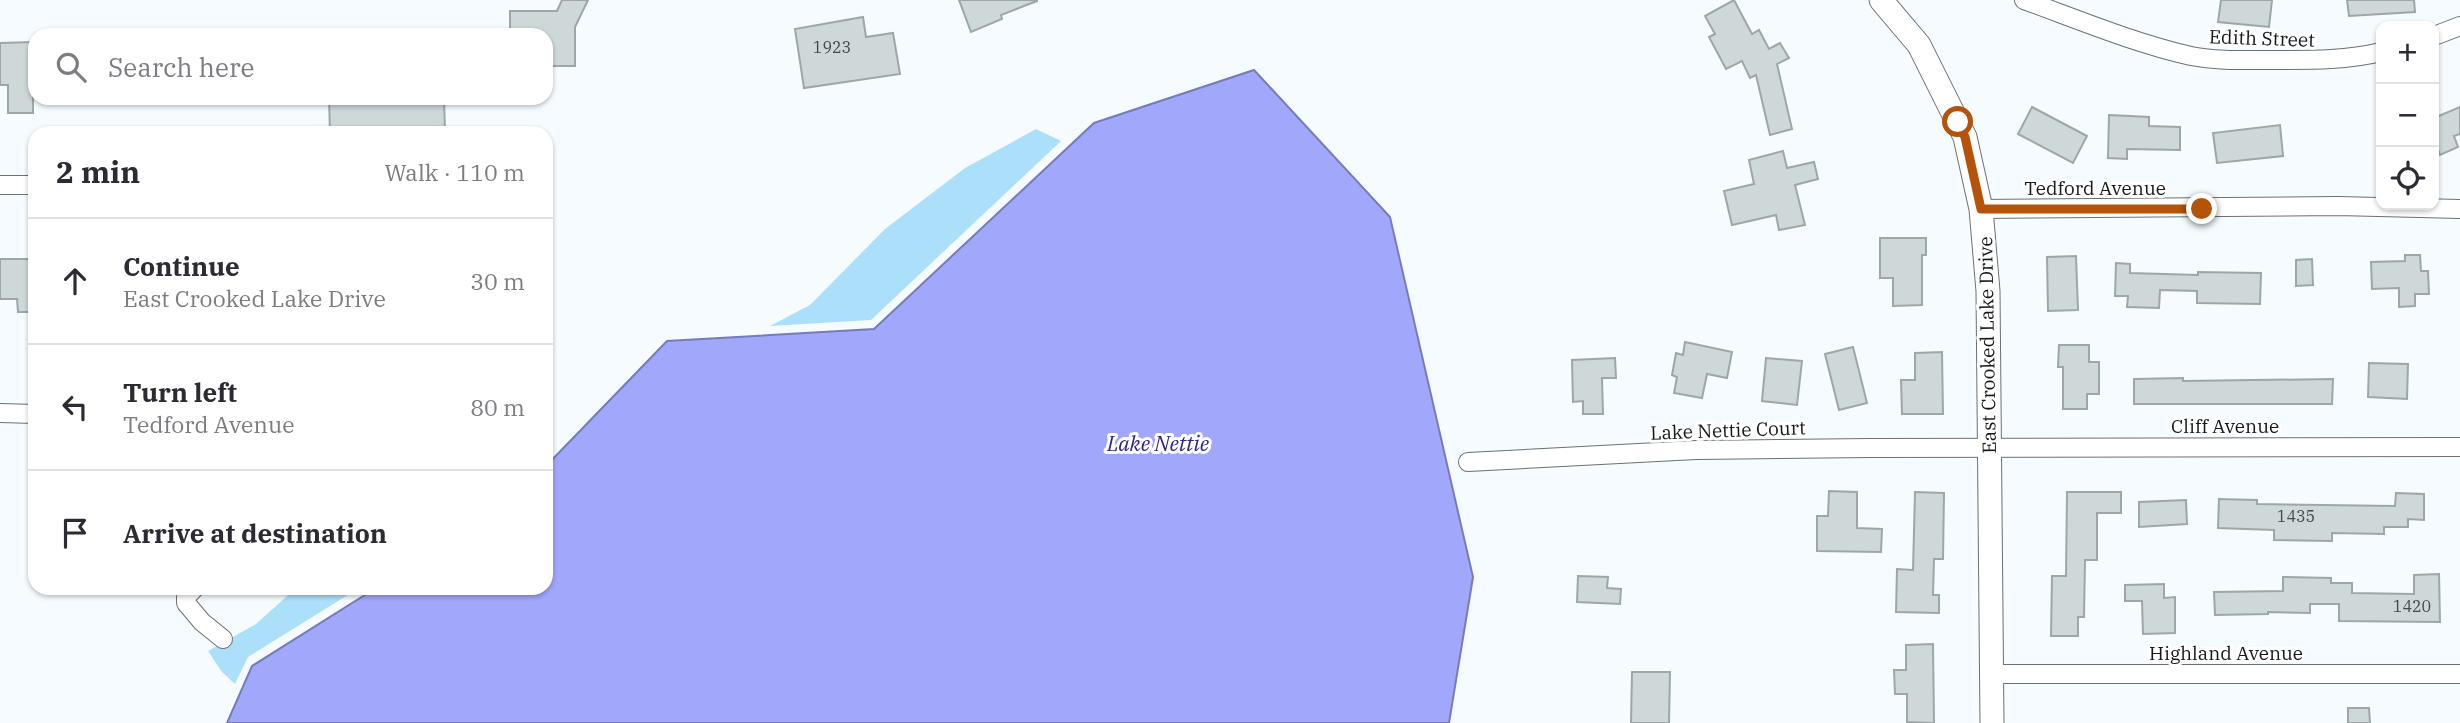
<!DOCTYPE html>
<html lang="en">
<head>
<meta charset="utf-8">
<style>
  body { margin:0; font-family:"IBM Plex Serif",serif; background:#f2f2f3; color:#2b2b33 }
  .controls { position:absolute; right:21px; top:21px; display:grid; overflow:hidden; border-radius:14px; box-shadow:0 2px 5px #0004 }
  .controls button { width:63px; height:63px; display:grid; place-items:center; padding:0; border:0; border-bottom:2px solid #e1e1e2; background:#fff; color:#2b2b33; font:35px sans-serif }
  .stop { position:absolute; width:21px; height:21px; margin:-16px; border:5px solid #b45309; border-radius:50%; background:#fff }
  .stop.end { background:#b45309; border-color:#fff; box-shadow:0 2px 7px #0008 }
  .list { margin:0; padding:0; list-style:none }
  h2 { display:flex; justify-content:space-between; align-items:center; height:91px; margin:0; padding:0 28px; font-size:30px }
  h2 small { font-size:23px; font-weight:400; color:#7c7c81 }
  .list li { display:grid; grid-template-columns:46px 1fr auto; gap:21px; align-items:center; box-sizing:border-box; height:126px; padding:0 28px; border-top:2px solid #e1e1e2 }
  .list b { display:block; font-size:26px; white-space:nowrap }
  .list p { margin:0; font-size:23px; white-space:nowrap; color:#7c7c81 }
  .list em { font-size:23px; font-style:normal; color:#7c7c81 }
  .icon { flex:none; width:38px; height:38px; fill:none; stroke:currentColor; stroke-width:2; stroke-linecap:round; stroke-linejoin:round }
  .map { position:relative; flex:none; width:2460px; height:723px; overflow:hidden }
  .search { position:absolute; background:#fff; box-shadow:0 2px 5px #0004; left:28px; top:28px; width:525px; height:77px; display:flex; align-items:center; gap:18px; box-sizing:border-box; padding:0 24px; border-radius:21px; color:#7c7c81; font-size:26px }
  .panel { position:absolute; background:#fff; box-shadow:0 2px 5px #0004; left:28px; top:126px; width:525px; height:469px; border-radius:21px }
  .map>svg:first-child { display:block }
  .green { fill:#ace0fa }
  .water { fill:#a1a7fb; stroke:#777cb8; stroke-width:2 }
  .building { fill:#ced8d9; stroke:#9ea7a8; stroke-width:2 }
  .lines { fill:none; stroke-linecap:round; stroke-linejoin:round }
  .minor-casing { stroke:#6a7175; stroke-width:20 }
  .tertiary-casing { stroke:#6a7175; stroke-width:25 }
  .minor { stroke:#fff; stroke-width:18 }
  .tertiary { stroke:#fff; stroke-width:23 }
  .route { stroke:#b45309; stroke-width:9 }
  .labels { text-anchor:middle; stroke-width:6; stroke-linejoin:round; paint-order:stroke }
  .number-label { font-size:16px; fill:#44494a }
  .street-label { font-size:19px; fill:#16191a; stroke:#fff }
  .water-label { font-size:21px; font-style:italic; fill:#2e2381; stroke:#fff }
</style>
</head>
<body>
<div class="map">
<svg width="2460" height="723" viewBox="0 0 2460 723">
  <rect width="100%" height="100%" fill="#f5fbff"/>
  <g class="green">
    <path d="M1036,129L1061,141L871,320L770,326L810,305L885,229L965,168Z"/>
    <path d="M296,588H359L248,657L235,684L222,672L208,651L256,624Z"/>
  </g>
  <path class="water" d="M1254,70L1390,217L1473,577L1449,723H227L252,666L376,588H546V466L667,341L874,329L1094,123Z"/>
  <g class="building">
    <path d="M562,0H588L575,27V66H546V35H510V11H557Z"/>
    <path d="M959,0H1037V1L1001,15L1002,19L971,32Z"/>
    <path d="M1734,0L1752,34L1759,30L1769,49L1780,43L1789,58L1777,64L1792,129L1770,135L1756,75L1750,78L1742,61L1726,69L1709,37L1715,34L1705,16Z"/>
    <path d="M2221,0H2272L2269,27L2218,22Z"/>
    <path d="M2347,0H2414L2415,12L2349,16Z"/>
    <path d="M863,17L866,37L893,33L900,74L804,88L795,29Z"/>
    <path d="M33,42V113H8V85H0V43Z"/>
    <path d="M329,98H444L445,132L330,133Z"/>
    <path d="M2032,107L2087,136L2073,163L2018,134Z"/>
    <path d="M2460,107V134L2454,136L2458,147L2440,155L2438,149L2434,150V118Z"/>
    <path d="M2109,115L2149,117V126L2180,127V150L2127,149V159L2108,158Z"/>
    <path d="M2280,125L2283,156L2217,163L2213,133Z"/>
    <path d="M1783,151L1787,168L1814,162L1818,179L1795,185L1805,225L1779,230L1776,215L1732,225L1724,191L1754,184L1749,160Z"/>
    <path d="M1880,238H1926V255H1922V305L1893,306V278H1880Z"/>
    <path d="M2405,255H2420L2421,271H2428L2429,294H2415V306L2399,307V288L2372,289L2371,262L2405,261Z"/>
    <path d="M2076,256L2078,310L2048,311L2047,257Z"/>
    <path d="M0,259H35V312H18L17,299H0Z"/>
    <path d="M2312,259L2313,285L2296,286V260Z"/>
    <path d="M2116,263L2130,264V273L2198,275V272L2261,273L2260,304L2197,303V291L2160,290L2159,308L2127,307L2128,296H2115Z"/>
    <path d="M1685,342L1732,352L1727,378L1707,374L1702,398L1674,393L1677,377L1672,375L1676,353L1683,355Z"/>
    <path d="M2059,345H2089V362H2099V394H2087V409H2063V367H2058Z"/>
    <path d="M1853,347L1867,403L1839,410L1825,354Z"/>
    <path d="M1942,352L1943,414H1902L1901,380H1915V353Z"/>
    <path d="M1615,358L1616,378H1602L1603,414H1583V401L1573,402L1572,360Z"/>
    <path d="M1766,358L1802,361L1797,405L1762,401Z"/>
    <path d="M2369,363L2408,364L2407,399L2368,397Z"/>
    <path d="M2183,378V381L2333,379L2332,404H2134V379Z"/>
    <path d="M1829,491L1857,492V528L1882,529L1881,552L1817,551V516H1828Z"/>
    <path d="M1915,492L1944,493L1943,559H1934L1933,595H1939V613L1896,612L1897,569L1913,570Z"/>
    <path d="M2067,492H2121V513H2097V560H2085L2084,617H2078V636H2051L2052,576H2066Z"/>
    <path d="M2396,493L2424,494V520L2408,519V527H2384V534L2332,533V541L2274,540V530L2218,528L2219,499L2257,500V504L2395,506Z"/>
    <path d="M2186,500L2187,524L2139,527V502Z"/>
    <path d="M2439,574L2440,622L2339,621V604H2310V613L2268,612V614L2215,615L2214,592L2283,591V577L2331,578V583H2352V593L2414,594V575Z"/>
    <path d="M1578,576L1608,577L1607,588L1621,589L1620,604L1577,602Z"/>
    <path d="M2164,584V598L2175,597V633L2143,634L2142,601H2125V585Z"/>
    <path d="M1933,644L1934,723L1907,722V694H1895L1894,670H1906V645Z"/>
    <path d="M1632,672H1670L1669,723H1631Z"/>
    <path d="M2348,708H2369L2370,723H2348Z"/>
  </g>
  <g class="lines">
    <g class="minor-casing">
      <g id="minor">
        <path d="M2024,0C2079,20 2134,43 2191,56C2217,61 2243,60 2270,60C2308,60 2344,61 2381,52"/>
        <path d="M2434,36L2460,26"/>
        <path d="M0,185H35"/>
        <path d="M1981,209L2338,206L2460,209"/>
        <path d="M0,413L35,414"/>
        <path d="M1468,462L1696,450L1870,448L2460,447"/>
        <path d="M195,588L186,597V603L202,622L223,639"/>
        <path d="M1992,674H2460"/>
      </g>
    </g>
    <g class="tertiary-casing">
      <path id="tertiary" d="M1881,0L1919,45L1965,137L1981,209L1988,291L1992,723"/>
    </g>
    <use href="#minor" class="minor"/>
    <use href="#tertiary" class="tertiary"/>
  </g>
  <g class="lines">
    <path class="route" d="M1958,122L1965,137L1981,209H2202"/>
  </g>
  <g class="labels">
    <g class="number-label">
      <text x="832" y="53">1923</text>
      <text x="2296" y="522">1435</text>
      <text x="2412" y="612">1420</text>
    </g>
    <g class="street-label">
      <text transform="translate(2262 38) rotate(2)" y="7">Edith Street</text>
      <text x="2095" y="195">Tedford Avenue</text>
      <text transform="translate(1987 345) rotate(-91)" y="7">East Crooked Lake Drive</text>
      <text x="2225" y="433">Cliff Avenue</text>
      <text transform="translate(1728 430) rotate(-2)" y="7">Lake Nettie Court</text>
      <text x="2226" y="660">Highland Avenue</text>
    </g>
    <g class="water-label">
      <text x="1158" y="451">Lake Nettie</text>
    </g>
  </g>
</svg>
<div class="controls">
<button>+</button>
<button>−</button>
<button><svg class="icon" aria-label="locate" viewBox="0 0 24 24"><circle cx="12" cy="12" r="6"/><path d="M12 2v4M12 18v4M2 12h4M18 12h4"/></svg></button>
</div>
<div class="stop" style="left:1958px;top:122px"></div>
<div class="stop end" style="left:2202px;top:209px"></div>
<div class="search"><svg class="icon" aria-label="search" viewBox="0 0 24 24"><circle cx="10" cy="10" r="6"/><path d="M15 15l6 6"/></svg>Search here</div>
<section class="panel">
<h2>2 min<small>Walk · 110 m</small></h2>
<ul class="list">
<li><svg class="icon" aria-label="ahead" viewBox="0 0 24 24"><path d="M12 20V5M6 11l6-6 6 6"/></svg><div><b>Continue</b><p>East Crooked Lake Drive</p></div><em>30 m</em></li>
<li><svg class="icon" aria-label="left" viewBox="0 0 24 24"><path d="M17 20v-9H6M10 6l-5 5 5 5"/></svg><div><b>Turn left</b><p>Tedford Avenue</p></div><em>80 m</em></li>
<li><svg class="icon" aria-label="arrive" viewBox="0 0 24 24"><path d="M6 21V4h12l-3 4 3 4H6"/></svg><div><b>Arrive at destination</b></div></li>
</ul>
</section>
</div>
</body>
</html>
